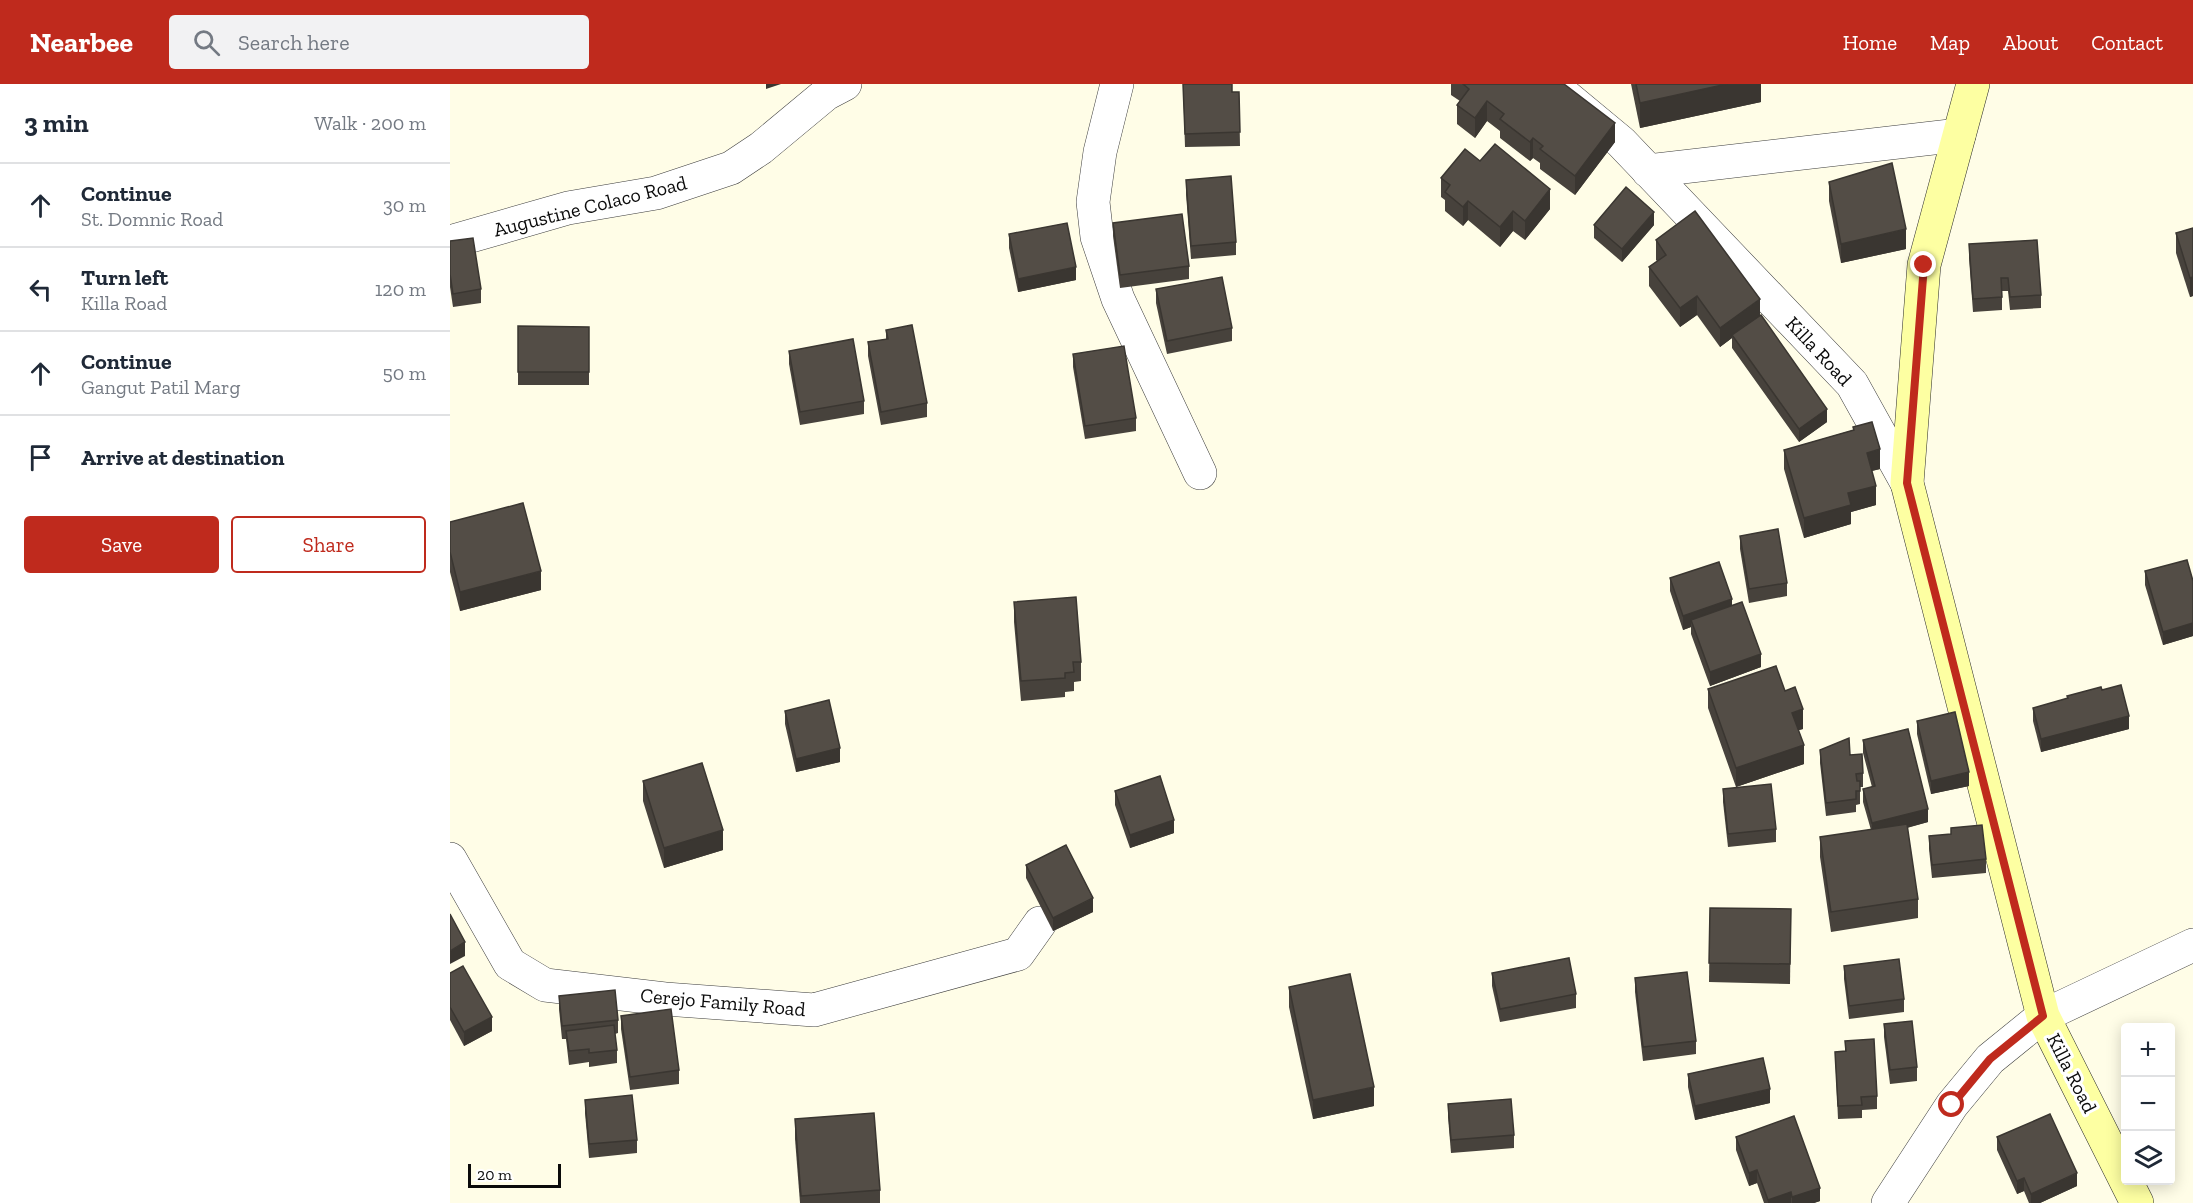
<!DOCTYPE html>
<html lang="en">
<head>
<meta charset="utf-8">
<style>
  body { margin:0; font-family:"Zilla Slab",serif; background:#f2f2f3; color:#1f2937 }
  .controls { position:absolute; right:18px; bottom:18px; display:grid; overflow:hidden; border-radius:6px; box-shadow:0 3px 15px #0003 }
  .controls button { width:54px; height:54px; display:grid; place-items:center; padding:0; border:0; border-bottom:2px solid #e0e1e3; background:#fff; color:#1f2937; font:30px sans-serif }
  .scale { position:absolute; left:18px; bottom:15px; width:93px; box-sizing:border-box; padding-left:6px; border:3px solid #0a0a0a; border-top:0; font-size:16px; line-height:21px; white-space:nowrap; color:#0a0a0a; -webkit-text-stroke:4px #fff; paint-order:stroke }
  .stop { position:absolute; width:18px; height:18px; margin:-14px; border:4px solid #bf2a1d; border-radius:50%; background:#fff }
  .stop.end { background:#bf2a1d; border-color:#fff; box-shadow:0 2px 6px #0008 }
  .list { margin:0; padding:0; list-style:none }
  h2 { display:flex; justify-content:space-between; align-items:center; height:78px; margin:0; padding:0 24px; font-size:26px }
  h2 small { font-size:20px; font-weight:400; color:#747a83 }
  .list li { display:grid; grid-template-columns:39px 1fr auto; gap:18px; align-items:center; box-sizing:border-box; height:84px; padding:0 24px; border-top:2px solid #e0e1e3 }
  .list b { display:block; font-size:22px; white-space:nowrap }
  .list p { margin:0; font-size:20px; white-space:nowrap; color:#747a83 }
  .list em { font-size:20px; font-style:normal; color:#747a83 }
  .actions { display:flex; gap:12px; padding:18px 24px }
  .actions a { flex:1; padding:14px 0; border:2px solid #bf2a1d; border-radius:6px; text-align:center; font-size:21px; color:#bf2a1d }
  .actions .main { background:#bf2a1d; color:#fff }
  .icon { flex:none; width:33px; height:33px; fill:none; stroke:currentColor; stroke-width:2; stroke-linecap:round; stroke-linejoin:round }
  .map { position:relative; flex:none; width:1743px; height:1119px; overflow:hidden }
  header { display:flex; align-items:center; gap:36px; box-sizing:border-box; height:84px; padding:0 30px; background:#bf2a1d; color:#fff }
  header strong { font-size:28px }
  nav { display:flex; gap:33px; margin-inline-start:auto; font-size:21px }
  .search { width:420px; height:54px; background:#f2f2f3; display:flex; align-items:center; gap:15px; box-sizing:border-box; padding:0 21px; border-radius:6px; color:#747a83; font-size:22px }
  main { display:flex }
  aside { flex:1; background:#fff }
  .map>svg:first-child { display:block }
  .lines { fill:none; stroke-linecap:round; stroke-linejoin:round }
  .minor-casing { stroke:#3d3d3d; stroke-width:34 }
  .tertiary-casing { stroke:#3d3d3d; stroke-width:34 }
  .secondary-casing { stroke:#2c2c2c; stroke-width:34 }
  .minor { stroke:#fff; stroke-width:33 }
  .tertiary { stroke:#fff; stroke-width:33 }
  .secondary { stroke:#fdffa2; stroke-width:33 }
  .wall { fill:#47423c }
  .shaded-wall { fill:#3a3631 }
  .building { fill:#534d46; stroke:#3a3631; stroke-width:1.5 }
  .route { stroke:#bf2a1d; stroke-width:8 }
  .labels { text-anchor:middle; stroke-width:6; stroke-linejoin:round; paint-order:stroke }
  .street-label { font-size:20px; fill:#0a0a0a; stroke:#fff }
</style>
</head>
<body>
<header>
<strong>Nearbee</strong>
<div class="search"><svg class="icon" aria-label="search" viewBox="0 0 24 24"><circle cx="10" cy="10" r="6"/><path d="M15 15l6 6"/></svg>Search here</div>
<nav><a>Home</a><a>Map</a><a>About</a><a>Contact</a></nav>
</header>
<main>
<aside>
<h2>3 min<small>Walk · 200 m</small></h2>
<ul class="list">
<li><svg class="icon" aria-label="ahead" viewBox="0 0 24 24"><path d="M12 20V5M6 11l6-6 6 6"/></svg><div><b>Continue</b><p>St. Domnic Road</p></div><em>30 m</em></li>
<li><svg class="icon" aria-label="left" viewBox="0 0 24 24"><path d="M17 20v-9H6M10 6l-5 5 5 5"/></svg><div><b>Turn left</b><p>Killa Road</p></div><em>120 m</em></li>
<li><svg class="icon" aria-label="ahead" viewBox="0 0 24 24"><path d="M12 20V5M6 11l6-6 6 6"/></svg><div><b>Continue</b><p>Gangut Patil Marg</p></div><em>50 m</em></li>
<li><svg class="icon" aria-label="arrive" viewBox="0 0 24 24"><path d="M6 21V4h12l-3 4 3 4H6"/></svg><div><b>Arrive at destination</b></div></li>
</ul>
<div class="actions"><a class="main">Save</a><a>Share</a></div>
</aside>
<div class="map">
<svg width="1743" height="1119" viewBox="0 0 1743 1119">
  <rect width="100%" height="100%" fill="#fffde7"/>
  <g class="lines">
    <g class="minor-casing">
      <g id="minor">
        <path d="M667,0L650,68L643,118L647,153L668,215L750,389"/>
        <path d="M1198,87L1509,51"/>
        <path d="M0,775L60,880L95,901L215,915L364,926L568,870L590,839"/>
        <path d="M1438,1119L1502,1021L1540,975L1593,932L1743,861"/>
      </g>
    </g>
    <g class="tertiary-casing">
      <g id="tertiary">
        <path d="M1101,0L1171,58L1402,300L1457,399"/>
        <path d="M0,158L118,124L206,109L281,84L311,64L376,10L395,0"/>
      </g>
    </g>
    <g class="secondary-casing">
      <path id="secondary" d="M1523,0L1474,181L1457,399L1593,932L1687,1119"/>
    </g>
    <use href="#minor" class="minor"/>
    <use href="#tertiary" class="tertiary"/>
    <use href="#secondary" class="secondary"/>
  </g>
  <g class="wall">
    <path d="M733,0L782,8H789L790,62L735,63Z"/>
    <path d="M1001,0H1114L1165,58L1125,111L1090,85V79L1083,74L1080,77L1050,54V47L1037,37L1025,54L1007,40V21L1010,17L1001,11Z"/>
    <path d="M1181,0H1311V18L1190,44Z"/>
    <path d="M1030,77L1100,125L1075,156L1063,147L1050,163L1018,136L1013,142L995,127V116L991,113V94Z"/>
    <path d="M736,96L786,158V171L741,175L736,110Z"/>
    <path d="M1379,98L1456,165L1391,179L1379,117Z"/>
    <path d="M663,139L739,182V195L670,204L663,152Z"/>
    <path d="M1144,141H1204L1172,178L1144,154Z"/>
    <path d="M1743,144V212L1740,213L1726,169V149Z"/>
    <path d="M559,150L626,196L568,208L559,164Z"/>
    <path d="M1206,156L1310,232L1377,338L1349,358L1282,264V254L1270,263L1247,231L1230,243L1199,202V183L1207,177L1206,176Z"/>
    <path d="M0,157L31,205V219L3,223L0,203Z"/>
    <path d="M1519,160L1591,211V224L1560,226L1558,207H1552V226L1523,228L1519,174Z"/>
    <path d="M706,205L782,244V257L717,270L706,219Z"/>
    <path d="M68,242L139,243V301H68Z"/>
    <path d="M436,246L477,319V333L431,341L418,272V258L436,255Z"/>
    <path d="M339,267L414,317V330L350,341L339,280Z"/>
    <path d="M623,270L686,334V347L635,355L623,283Z"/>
    <path d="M1403,343L1430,385L1422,387L1426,421L1401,428V440L1354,454L1334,385V366L1403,346Z"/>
    <path d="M0,438L91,506L10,527L0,488Z"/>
    <path d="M1290,452L1337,499V512L1299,519L1290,465Z"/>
    <path d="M1695,487L1743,497V552L1713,561L1695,501Z"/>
    <path d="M1220,494L1282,521L1311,583L1260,602L1241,550V543L1233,546L1220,507Z"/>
    <path d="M564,518L631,578V597L624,598V607L615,608V613L571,617L564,538Z"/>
    <path d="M1258,605L1335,607L1353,645L1348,646L1354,680L1286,703L1258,624Z"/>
    <path d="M1583,624L1679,645L1591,668L1583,637Z"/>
    <path d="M335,627L390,678L346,688L335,640Z"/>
    <path d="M1467,637L1519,702L1481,710L1467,650Z"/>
    <path d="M1413,656L1478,738L1457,744L1468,815V834L1381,848L1370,773V753L1421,746L1413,718V705L1422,703L1413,669Z"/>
    <path d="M1370,666L1400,671L1413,689V703H1410V720L1406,721V728L1376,732L1370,679Z"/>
    <path d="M193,697L273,766L214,784L193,717Z"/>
    <path d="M1273,705L1326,745V758L1278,763L1273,718Z"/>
    <path d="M665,707L724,749L680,764L665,721Z"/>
    <path d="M1479,752L1536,775V789L1482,794L1479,765Z"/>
    <path d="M576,781L643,828L603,847L576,794Z"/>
    <path d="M1260,824L1341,825L1340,900L1259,898Z"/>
    <path d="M1394,882L1454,915V928L1399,935L1394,895Z"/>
    <path d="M0,889L42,947L14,962L0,936Z"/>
    <path d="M1042,889L1126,910V924L1050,938L1042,902Z"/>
    <path d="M1185,894L1246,957V970L1193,977L1185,908Z"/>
    <path d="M839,903L924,1022L863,1035L839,923Z"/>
    <path d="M109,912L168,936V949L165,950L167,966V979L139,983V978L119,981L116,955H112L109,925Z"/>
    <path d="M171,932L229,986V1000L180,1006L171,945Z"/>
    <path d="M1434,940L1467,983V997L1440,1000L1434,953Z"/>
    <path d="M1395,957L1427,1012V1025L1412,1026V1034L1388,1035L1385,968L1395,967Z"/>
    <path d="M1238,990L1320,1019L1245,1036L1238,1003Z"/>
    <path d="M135,1016L187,1056V1069L139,1074L135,1029Z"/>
    <path d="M998,1020L1064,1051V1064L1001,1069L998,1033Z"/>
    <path d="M345,1035L430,1106V1119H350L345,1055Z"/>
    <path d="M1286,1053L1370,1117L1364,1119H1314L1307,1099L1299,1102L1286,1066Z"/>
    <path d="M1547,1053L1627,1102L1590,1119H1579L1574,1107L1567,1110L1547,1066Z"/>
  </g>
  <g class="shaded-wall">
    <path d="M316,0H331L316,5Z"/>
    <path d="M1277,0H1311V18L1190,44V19Z"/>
    <path d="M1037,17V37L1025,54V34Z"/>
    <path d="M1165,39V58L1125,111V92Z"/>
    <path d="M1083,54V74L1080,77V58Z"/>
    <path d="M1100,105V125L1075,156V137Z"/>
    <path d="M1018,117V136L1013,142V123Z"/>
    <path d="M1063,127V147L1050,163V143Z"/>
    <path d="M1204,128V141L1172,178V165Z"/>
    <path d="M1456,145V165L1391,179V160Z"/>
    <path d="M626,183V196L568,208V195Z"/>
    <path d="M1743,193V212L1740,213V194Z"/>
    <path d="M1247,212V231L1230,243V224Z"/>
    <path d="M1310,215V234L1282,251V254L1270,263V244Z"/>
    <path d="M1377,325V338L1349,358V345Z"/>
    <path d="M1430,365V385L1417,388V369Z"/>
    <path d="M1426,402V421L1401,428V440L1354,454V434L1398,409Z"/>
    <path d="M91,487V506L10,527V508Z"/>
    <path d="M1282,515V529L1241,536V543L1233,546V532Z"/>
    <path d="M1743,539V552L1713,561V548Z"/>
    <path d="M1311,570V583L1260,602V588Z"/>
    <path d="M1353,625V645L1342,648V629Z"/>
    <path d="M1679,632V645L1591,668V655Z"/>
    <path d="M1354,661V680L1286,703V684Z"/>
    <path d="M390,664V678L346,688V675Z"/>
    <path d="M1519,688V702L1481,710V697Z"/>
    <path d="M1478,725V738L1422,753V739Z"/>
    <path d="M724,736V749L680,764V751Z"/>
    <path d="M273,746V766L214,784V764Z"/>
    <path d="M643,814V828L603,847V834Z"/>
    <path d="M15,858V872L0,880V867Z"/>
    <path d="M42,933V947L14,962V948Z"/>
    <path d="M924,1003V1022L863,1035V1016Z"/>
    <path d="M1320,1005V1019L1245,1036V1022Z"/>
    <path d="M1307,1086V1099L1299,1102V1089Z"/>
    <path d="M1627,1089V1102L1590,1119H1581V1110Z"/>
    <path d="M1574,1094V1107L1567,1110V1097Z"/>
    <path d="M1370,1104V1117L1364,1119H1342V1113Z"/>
    <path d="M1341,1108V1119H1318V1116Z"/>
  </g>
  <g class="building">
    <path d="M733,0H782V8H789L790,48L735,50Z"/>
    <path d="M1013,0H1114L1165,39L1125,92L1090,65L1093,62L1083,54L1080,58L1050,35L1054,30L1037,17L1025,34L1007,21L1019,5Z"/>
    <path d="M1186,0H1277L1190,19Z"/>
    <path d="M1045,60L1100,105L1075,137L1063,127L1050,143L1018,117L1013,123L995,108L1000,101L991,94L1015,65L1030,77Z"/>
    <path d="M1442,79L1456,145L1391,160L1379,98Z"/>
    <path d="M781,92L786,158L741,162L736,96Z"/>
    <path d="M1176,103L1204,128L1172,165L1144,141Z"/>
    <path d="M1245,127L1310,215L1270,244L1247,212L1230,224L1199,183L1216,171L1206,156Z"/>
    <path d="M732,130L739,182L670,191L663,139Z"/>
    <path d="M617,139L626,183L568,195L559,150Z"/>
    <path d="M1743,144V193L1740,194L1726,149Z"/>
    <path d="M23,154L31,205L3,210L0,190V157Z"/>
    <path d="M1587,156L1591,211L1560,213L1558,194H1551L1552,213L1523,215L1519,160Z"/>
    <path d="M772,193L782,244L717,257L706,205Z"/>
    <path d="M1311,231L1377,325L1349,345L1282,251Z"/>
    <path d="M462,241L477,319L431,328L418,258L438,255L436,246Z"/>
    <path d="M68,242L139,243V288H68Z"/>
    <path d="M403,255L414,317L350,328L339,267Z"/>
    <path d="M674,262L686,334L635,342L623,270Z"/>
    <path d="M1422,338L1430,365L1417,369L1426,402L1398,409L1401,421L1354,434L1334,366L1404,346L1403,343Z"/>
    <path d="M73,419L91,487L10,508L0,468V438Z"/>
    <path d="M1328,445L1337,499L1299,505L1290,452Z"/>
    <path d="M1737,476L1743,497V539L1713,548L1695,487Z"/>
    <path d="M1269,478L1282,515L1233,532L1220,494Z"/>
    <path d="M626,513L631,578H623L624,588L615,589V594L571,597L564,518Z"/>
    <path d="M1292,518L1311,570L1260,588L1241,536Z"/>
    <path d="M1326,582L1335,607L1345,603L1353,625L1342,629L1354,661L1286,684L1258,605Z"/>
    <path d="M1671,601L1679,632L1591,655L1583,624L1618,614L1617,612L1651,603L1652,606Z"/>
    <path d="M379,616L390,664L346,675L335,627Z"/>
    <path d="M1505,628L1519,688L1481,697L1467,637Z"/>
    <path d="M1458,645L1478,725L1422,739L1413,705L1425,702L1413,656Z"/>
    <path d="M1399,654L1400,671L1412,670L1413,689L1406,690L1407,697H1410V707H1406V715L1376,719L1370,666Z"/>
    <path d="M252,679L273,746L214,764L193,697Z"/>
    <path d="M710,692L724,736L680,751L665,707Z"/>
    <path d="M1321,700L1326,745L1278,750L1273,705Z"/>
    <path d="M1457,740L1468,815L1381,828L1370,753Z"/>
    <path d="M1532,741L1536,775L1482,781L1479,752L1501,750V744Z"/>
    <path d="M616,761L643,814L603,834L576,781Z"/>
    <path d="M1260,824L1341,825L1340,880L1259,879Z"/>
    <path d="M0,830L15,858L0,867Z"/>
    <path d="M1119,874L1126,910L1050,925L1042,889Z"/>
    <path d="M1449,875L1454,915L1399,922L1394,882Z"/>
    <path d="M13,882L42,933L14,948L0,923V889Z"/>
    <path d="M1237,888L1246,957L1193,963L1185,894Z"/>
    <path d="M900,890L924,1003L863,1016L839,903Z"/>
    <path d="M165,906L168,936L112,942L109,912Z"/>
    <path d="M221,925L229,986L180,993L171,932Z"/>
    <path d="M1462,937L1467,983L1440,986L1434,940Z"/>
    <path d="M164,941L167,966L139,969V965L119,967L116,947Z"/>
    <path d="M1424,955L1427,1012L1411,1013L1412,1021L1388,1022L1385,968L1396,967L1395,957Z"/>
    <path d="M1313,974L1320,1005L1245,1022L1238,990Z"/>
    <path d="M182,1011L187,1056L139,1060L135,1016Z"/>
    <path d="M1061,1015L1064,1051L1001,1056L998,1020Z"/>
    <path d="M424,1029L430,1106L351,1112L345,1035Z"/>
    <path d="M1600,1030L1627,1089L1581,1110L1574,1094L1567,1097L1547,1053Z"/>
    <path d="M1344,1032L1370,1104L1342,1113L1341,1108L1318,1116L1307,1086L1299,1089L1286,1053Z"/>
  </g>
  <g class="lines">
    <path class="route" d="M1474,181L1457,399L1593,932L1540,975L1502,1021"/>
  </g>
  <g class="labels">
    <g class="street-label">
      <text transform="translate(140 122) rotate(-14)" y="7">Augustine Colaco Road</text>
      <text transform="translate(1369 267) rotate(47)" y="7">Killa Road</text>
      <text transform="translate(273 918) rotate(5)" y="7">Cerejo Family Road</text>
      <text transform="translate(1622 989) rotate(63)" y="7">Killa Road</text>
    </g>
  </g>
</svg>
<div class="controls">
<button>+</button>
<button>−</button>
<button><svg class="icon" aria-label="layers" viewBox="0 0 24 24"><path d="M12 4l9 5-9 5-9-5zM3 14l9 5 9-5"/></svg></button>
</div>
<div class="scale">20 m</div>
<div class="stop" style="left:1502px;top:1021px"></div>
<div class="stop end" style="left:1474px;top:181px"></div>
</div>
</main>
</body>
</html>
